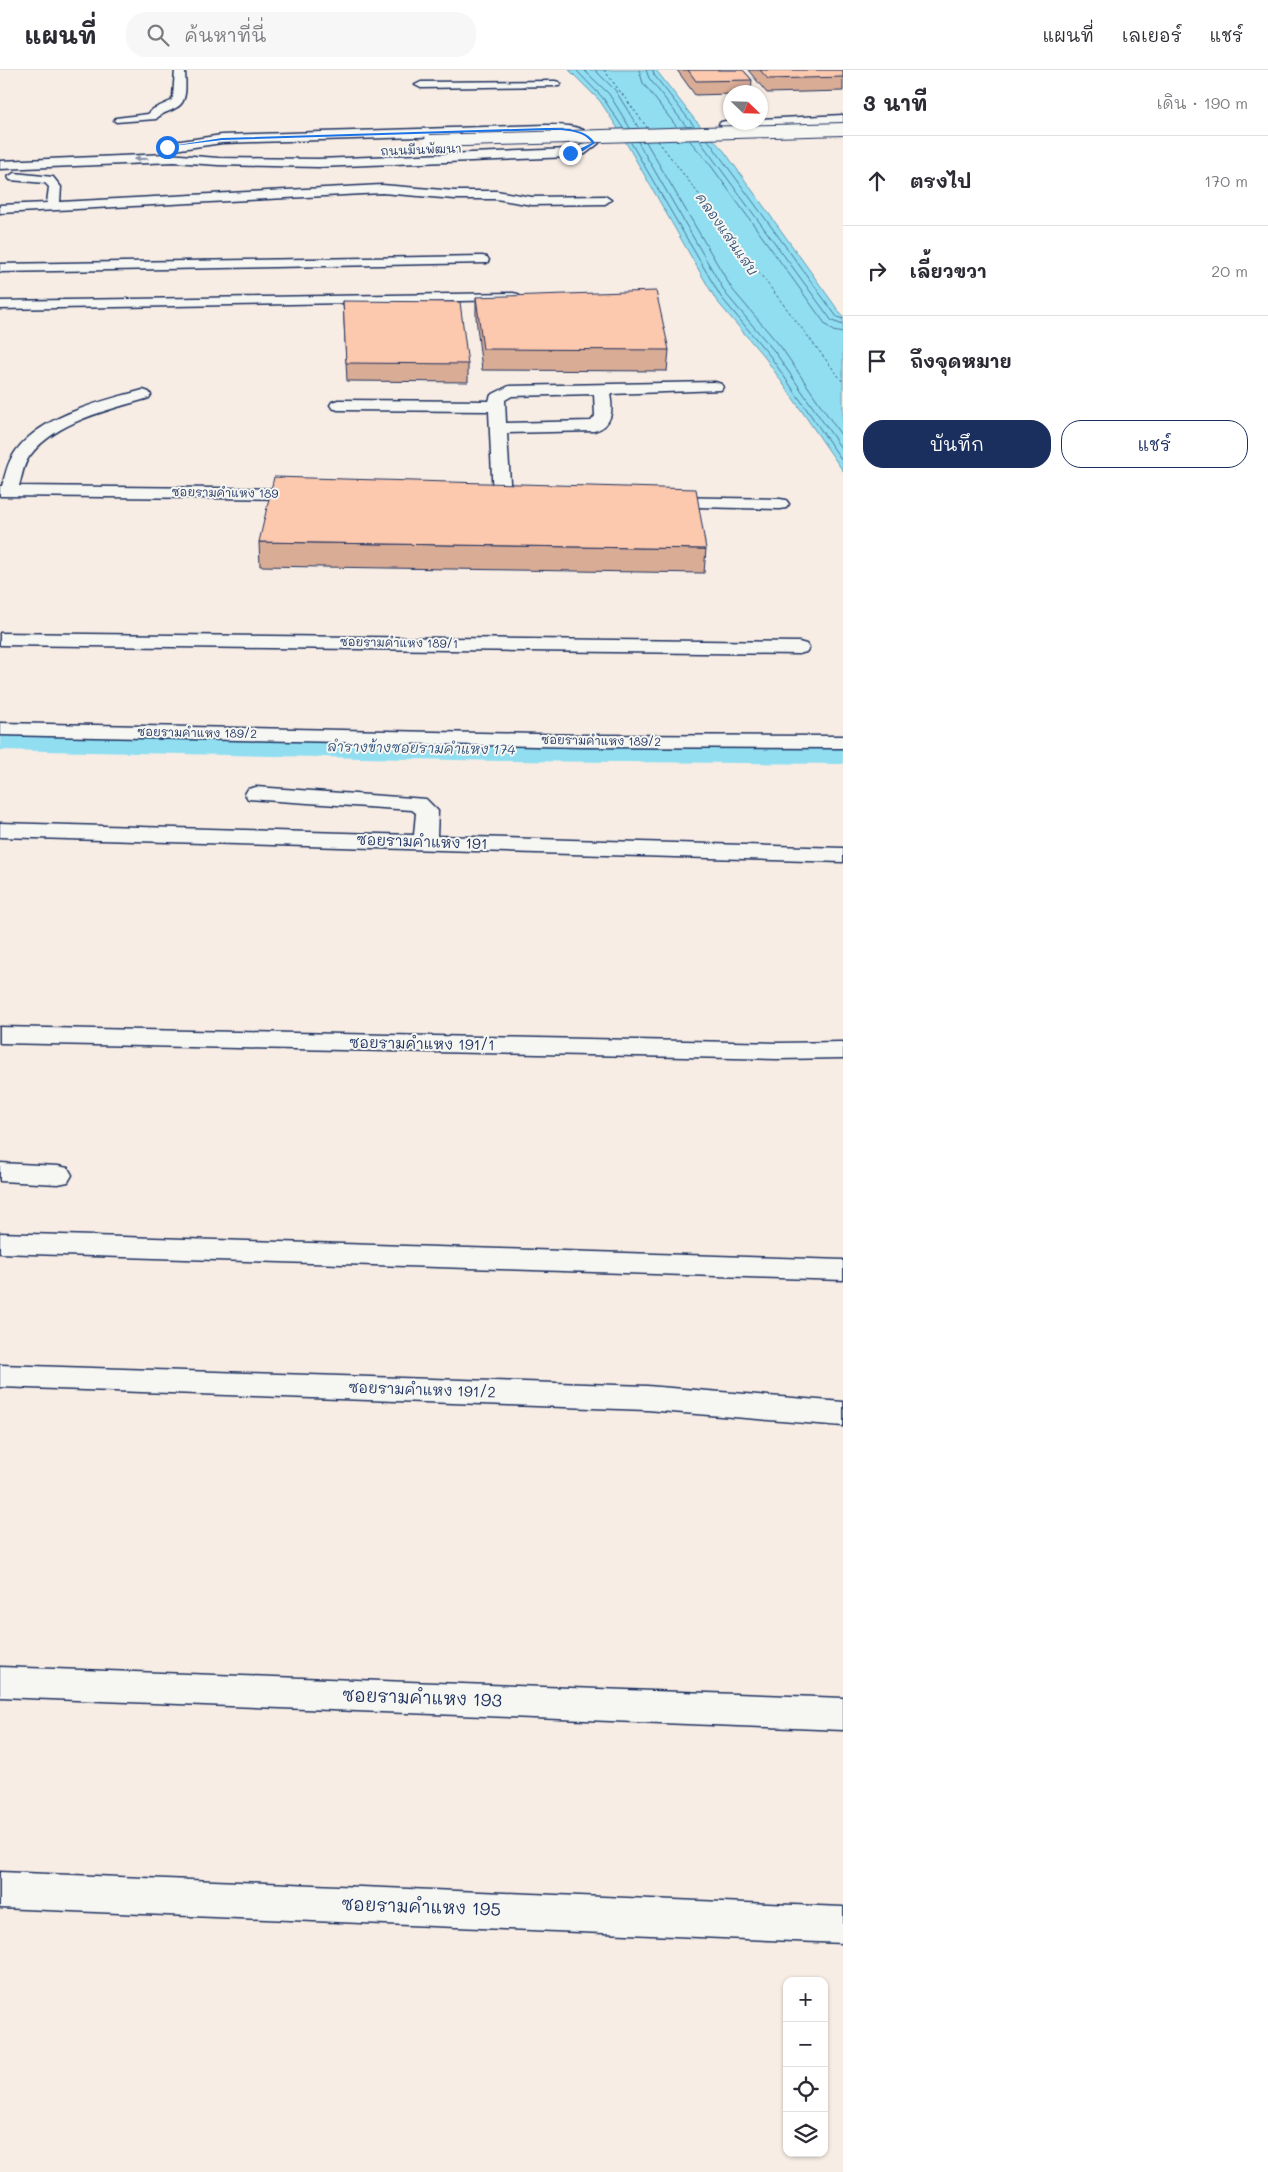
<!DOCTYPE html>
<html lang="th">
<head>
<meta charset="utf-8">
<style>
  body { margin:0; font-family:Mali,"Playpen Sans Thai",sans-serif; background:#f7f7f7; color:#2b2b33 }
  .controls { position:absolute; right:15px; bottom:15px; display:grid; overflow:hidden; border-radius:10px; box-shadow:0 1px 4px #0004 }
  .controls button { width:45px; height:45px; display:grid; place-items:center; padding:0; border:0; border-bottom:1px solid #e1e1e2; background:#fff; color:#2b2b33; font:25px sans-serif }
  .compass { position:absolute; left:723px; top:15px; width:45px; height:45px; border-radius:50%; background:#fff; box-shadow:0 1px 4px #0004; rotate:113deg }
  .stop { position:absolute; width:15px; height:15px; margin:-11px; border:4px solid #1a73e8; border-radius:50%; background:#fff }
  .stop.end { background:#1a73e8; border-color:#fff; box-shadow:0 1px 5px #0008 }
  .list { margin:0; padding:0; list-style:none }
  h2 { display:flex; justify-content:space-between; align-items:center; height:65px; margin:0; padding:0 20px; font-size:21px }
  h2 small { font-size:16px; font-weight:400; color:#7c7c81 }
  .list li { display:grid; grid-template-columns:32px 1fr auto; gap:15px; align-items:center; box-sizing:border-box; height:90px; padding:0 20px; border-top:1px solid #e1e1e2 }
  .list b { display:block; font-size:19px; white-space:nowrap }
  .list em { font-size:16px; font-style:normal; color:#7c7c81 }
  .actions { display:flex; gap:10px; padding:15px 20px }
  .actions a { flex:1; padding:11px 0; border:1px solid #1b2f5e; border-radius:20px; text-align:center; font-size:18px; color:#1b2f5e }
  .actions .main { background:#1b2f5e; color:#fff }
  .icon { flex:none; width:28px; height:28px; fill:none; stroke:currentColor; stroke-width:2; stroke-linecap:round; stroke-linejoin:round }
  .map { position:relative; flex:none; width:843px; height:2102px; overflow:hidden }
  header { display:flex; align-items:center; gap:30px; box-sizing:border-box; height:70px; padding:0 25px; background:#fff; border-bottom:1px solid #e1e1e2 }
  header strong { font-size:24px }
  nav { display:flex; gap:28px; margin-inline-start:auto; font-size:18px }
  .search { width:350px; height:45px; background:#f7f7f7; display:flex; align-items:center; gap:12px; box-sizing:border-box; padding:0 18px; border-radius:20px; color:#7c7c81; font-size:19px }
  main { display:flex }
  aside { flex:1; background:#fff }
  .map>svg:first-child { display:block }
  .water { fill:#91def1; stroke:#6298b6 }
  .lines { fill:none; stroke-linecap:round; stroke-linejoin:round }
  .shore { stroke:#4a7599; stroke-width:1 }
  .canal { fill:#91def1; fill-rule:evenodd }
  .ferry { stroke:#33527b; stroke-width:1; stroke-dasharray:2.5 2.5; stroke-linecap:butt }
  .minor-casing { stroke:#1b2f5e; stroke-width:3 }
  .minor { fill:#f6f6f2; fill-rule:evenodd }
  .minor-bridge-casing { stroke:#1b2f5e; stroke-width:14; stroke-linecap:butt }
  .minor-bridge { stroke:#f6f6f2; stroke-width:12 }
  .wall { fill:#d9ac96; stroke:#1b2f5e }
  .building { fill:#fcc8ae; stroke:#1b2f5e }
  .oneway { fill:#8892a8 }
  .route { fill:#1a73e8 }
  .labels { text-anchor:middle; stroke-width:4; stroke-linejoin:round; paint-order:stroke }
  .far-street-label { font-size:12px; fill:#1b2f5e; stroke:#f6f6f2 }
  .far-water-label { font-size:14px; font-style:italic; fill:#33527b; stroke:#f6f6f2 }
  .street-label { font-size:15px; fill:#1b2f5e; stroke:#f6f6f2 }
  .near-street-label { font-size:18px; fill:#1b2f5e; stroke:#f6f6f2 }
</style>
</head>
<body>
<header>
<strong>แผนที่</strong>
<div class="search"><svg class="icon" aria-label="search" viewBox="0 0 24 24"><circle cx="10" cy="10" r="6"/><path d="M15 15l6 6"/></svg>ค้นหาที่นี่</div>
<nav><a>แผนที่</a><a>เลเยอร์</a><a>แชร์</a></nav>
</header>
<main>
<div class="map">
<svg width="843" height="2102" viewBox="0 0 843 2102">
  <rect width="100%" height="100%" fill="#f7ede4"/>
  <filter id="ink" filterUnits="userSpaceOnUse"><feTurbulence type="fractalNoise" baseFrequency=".02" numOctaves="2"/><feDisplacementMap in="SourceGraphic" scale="10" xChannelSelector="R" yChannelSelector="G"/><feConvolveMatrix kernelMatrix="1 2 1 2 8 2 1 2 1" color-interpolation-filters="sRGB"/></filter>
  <g filter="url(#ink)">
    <path class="water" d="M569,0H656L695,50L724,81L843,247V401L766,289L716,230L617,57L600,31Z"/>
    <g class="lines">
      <g class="shore">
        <path d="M576,0L603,28L623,58"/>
        <path d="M584,0L609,24L630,58"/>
        <path d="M595,0L615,20L638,57"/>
        <path d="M639,0L643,13L676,56"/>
        <path d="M646,0L649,8L686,56"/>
        <path d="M653,0L654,5L694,56"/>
        <path d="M708,70L837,247L843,249"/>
        <path d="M690,71L709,93L826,255L833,261L843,263"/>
        <path d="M700,71L832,251L843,255"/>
        <path d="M638,72L726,224L775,282L843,381"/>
        <path d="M646,72L732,219L781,277L843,368"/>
        <path d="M631,73L721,227L770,286L843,392"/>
      </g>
      <path class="canal" d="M0,658L503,669L843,672V694L503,691L0,680Z"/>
      <g class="ferry">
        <path d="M604,0L649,60"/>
        <path d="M658,71L843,312"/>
      </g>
      <g class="minor-casing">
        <g id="minor">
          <path d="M175,0H185C185,10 188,28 180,35C172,42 163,41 156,49L116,52L114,50L116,48L148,44L153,39L171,31L173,27Z"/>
          <path d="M555,11L559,12L561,14L559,16L421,18L415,15L421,12Z"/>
          <path d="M843,45V53L725,58L719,54L721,52L730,50V52H760V49Z"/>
          <path d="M546,55C566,55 587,55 599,73L585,84L570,87L318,97L218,95L174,92L0,99V91L168,84L218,88L318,89L570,79L577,78L586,72L572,64L546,63L222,73L167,81L161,77L167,73L222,65Z"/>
          <path d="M14,103L53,107L61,117L60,132L382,115L455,121H496L532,127L605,126L611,130L605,134L532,135L496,129H455L382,123L0,143V135L47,133L49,117L45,113L10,110L8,107Z"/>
          <path d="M482,186L487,187L489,190L487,193L0,202V194Z"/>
          <path d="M513,223L518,224L520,227L518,230L0,239V231Z"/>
          <path d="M715,312L721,314L723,317L721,320L610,324C613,340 613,356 594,361L507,363L511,429L508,433L502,434L496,433L493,429L489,341L338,340L332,338L330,335L332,332L338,330L489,331L491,325L509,316ZM594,324L595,346L591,351L506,353L505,330L512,326Z"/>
          <path d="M143,320L149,322L151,325L149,328C109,340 55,351 29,387C23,395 22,407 19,416L308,419L314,420L317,424L314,428L308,429L0,426V416H2C5,406 7,395 12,387C35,347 101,331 143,320Z"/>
          <path d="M661,427L780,429L786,430L789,434L786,438L780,439L655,436L652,432L655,428Z"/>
          <path d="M0,563L799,572L806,574L809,578L806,582L799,584L0,575Z"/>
          <path d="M0,653L581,665L843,666V678L581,677L0,665Z"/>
          <path d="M256,717L426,729L438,741L437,766L843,778V792L0,767V753L414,765L416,743L412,740L248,729L245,724L248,719Z"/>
          <path d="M0,957L777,973L843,972V988L777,989L0,973Z"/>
          <path d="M0,1093L58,1096L68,1098L72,1105L68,1112L58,1114L0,1111Z"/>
          <path d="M0,1163L843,1190V1210L0,1183Z"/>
          <path d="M0,1295L647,1316L843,1332V1356L647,1340L0,1317Z"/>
          <path d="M0,1597L843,1628V1660L0,1627Z"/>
          <path d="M0,1802L843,1837V1873L0,1838Z"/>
        </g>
      </g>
      <use href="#minor" class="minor"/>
      <g class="minor-bridge-casing">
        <path id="minor-bridge" d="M430,71L843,59"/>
      </g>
      <use href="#minor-bridge" class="minor-bridge"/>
    </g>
    <g class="wall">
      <path d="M677,0H743L752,10L751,22H730V24L695,25Z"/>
      <path d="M748,0H843V21L767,23Z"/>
      <path d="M476,227L669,280L667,301L482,300L476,247Z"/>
      <path d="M343,231L468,294V312L347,311Z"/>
      <path d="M259,472L706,479L704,503L260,496Z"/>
    </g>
    <g class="building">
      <path d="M688,0H743L752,10L696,11Z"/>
      <path d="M760,0H843V7L768,9Z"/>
      <path d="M656,221L669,280L483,279L476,227Z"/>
      <path d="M343,231L460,232L468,294L346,293Z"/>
      <path d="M274,407L696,419L706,479L259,472Z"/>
    </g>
    <defs><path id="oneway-solid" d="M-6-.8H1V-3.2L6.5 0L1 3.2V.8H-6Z" transform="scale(1.25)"/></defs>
    <use class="oneway" href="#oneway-solid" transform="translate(141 89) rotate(178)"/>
  </g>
  <path class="route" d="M546,58C562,58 586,58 595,73L583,81L569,84L592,73C583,59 561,60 546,60L222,70L165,77L222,68Z"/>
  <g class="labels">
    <g class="far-street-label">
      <text transform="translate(421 80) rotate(-2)" y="4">ถนนมีนพัฒนา</text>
      <text transform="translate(225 423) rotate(1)" y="4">ซอยรามคำแหง 189</text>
      <text transform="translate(399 573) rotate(1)" y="4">ซอยรามคำแหง 189/1</text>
      <text transform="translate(197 663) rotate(1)" y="4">ซอยรามคำแหง 189/2</text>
      <text transform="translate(601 671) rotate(1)" y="4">ซอยรามคำแหง 189/2</text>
    </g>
    <g class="far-water-label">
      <text transform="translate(727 164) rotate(55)" y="5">คลองแสนแสบ</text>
      <text transform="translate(421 678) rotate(1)" y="5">ลำรางข้างซอยรามคำแหง 174</text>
    </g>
    <g class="street-label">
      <text transform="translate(422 772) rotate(2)" y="5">ซอยรามคำแหง 191</text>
      <text transform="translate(422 974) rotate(1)" y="5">ซอยรามคำแหง 191/1</text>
      <text transform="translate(422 1320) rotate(2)" y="5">ซอยรามคำแหง 191/2</text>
    </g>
    <g class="near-street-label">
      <text transform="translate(422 1628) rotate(2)" y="6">ซอยรามคำแหง 193</text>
      <text transform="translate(421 1837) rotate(2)" y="6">ซอยรามคำแหง 195</text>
    </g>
  </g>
</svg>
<div class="controls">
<button>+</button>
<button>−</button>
<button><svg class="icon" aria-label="locate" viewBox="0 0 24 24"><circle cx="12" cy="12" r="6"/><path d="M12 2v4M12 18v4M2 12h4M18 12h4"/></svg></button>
<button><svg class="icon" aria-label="layers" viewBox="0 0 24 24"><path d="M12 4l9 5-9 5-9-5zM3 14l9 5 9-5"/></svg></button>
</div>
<svg class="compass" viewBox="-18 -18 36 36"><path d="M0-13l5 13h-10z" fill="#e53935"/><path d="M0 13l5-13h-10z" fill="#7c7c81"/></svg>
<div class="stop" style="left:167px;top:77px"></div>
<div class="stop end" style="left:570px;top:83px"></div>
</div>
<aside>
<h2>3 นาที<small>เดิน · 190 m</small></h2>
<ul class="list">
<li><svg class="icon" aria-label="ahead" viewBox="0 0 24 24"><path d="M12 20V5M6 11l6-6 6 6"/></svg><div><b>ตรงไป</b></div><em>170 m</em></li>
<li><svg class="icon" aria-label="right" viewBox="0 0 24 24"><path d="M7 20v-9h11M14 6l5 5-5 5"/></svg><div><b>เลี้ยวขวา</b></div><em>20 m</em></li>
<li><svg class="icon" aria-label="arrive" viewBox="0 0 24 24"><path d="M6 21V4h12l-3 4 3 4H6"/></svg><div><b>ถึงจุดหมาย</b></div></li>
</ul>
<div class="actions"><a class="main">บันทึก</a><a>แชร์</a></div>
</aside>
</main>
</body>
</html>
